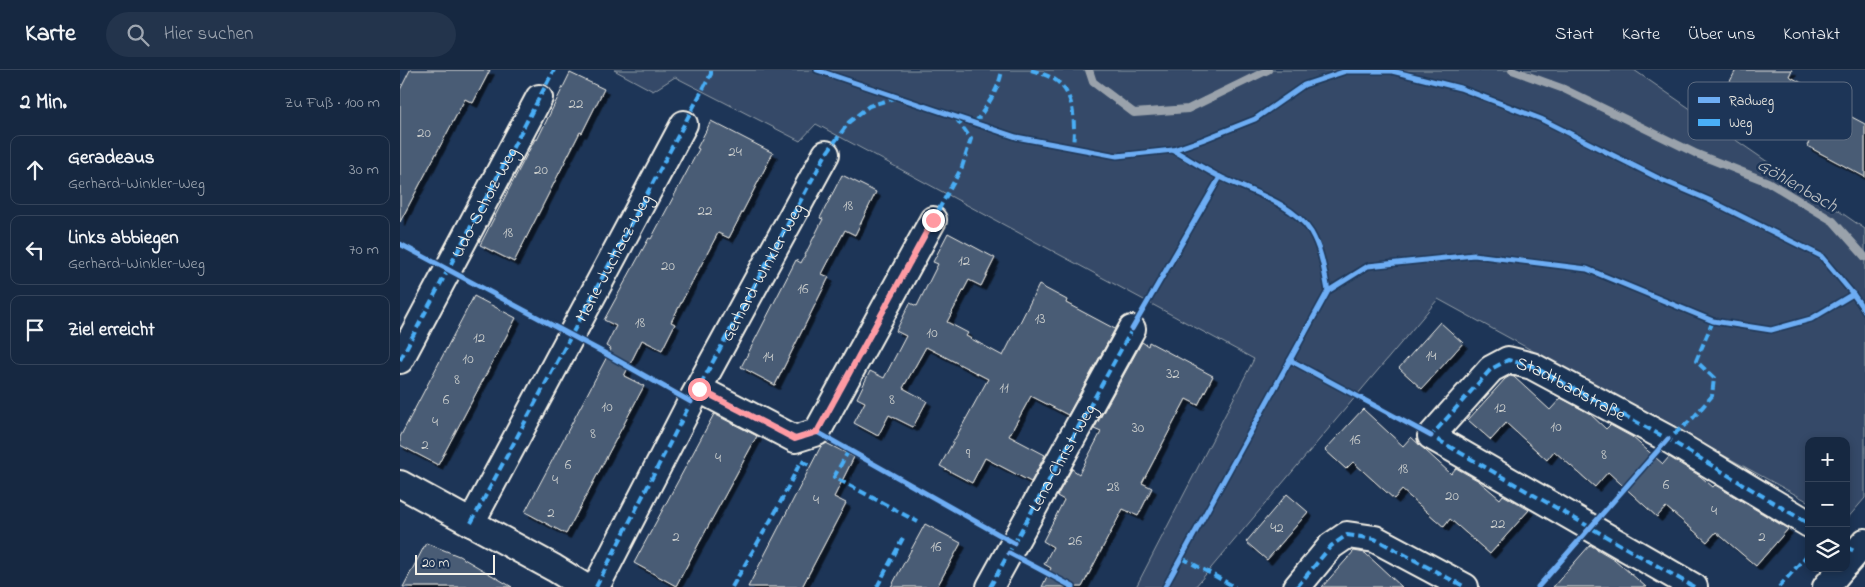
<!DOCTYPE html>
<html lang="de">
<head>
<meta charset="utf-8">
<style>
  body { margin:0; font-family:"Indie Flower",sans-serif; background:#23344c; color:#f1f3f6 }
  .controls { position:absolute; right:15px; bottom:15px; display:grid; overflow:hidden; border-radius:10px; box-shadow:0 2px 8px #0003 }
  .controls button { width:45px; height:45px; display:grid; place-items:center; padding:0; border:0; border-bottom:1px solid #35445a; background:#162841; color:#f1f3f6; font:25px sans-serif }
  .scale { position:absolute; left:15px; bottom:12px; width:80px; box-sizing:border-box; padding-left:5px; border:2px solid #f4f1e8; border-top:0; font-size:14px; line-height:18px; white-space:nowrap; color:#f4f1e8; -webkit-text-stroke:4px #1d3557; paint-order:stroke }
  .stop { position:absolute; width:15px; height:15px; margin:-11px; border:4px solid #ff9aa2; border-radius:50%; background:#fff }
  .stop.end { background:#ff9aa2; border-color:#fff; box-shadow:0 1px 5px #0008 }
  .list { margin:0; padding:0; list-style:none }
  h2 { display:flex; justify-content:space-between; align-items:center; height:65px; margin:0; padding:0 20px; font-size:21px }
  h2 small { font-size:16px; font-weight:400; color:#9ea6b1 }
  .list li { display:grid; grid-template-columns:32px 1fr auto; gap:15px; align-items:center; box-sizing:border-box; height:70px; margin:0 10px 10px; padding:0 10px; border:1px solid #35445a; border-radius:10px }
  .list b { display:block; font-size:19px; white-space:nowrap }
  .list p { margin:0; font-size:16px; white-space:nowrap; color:#9ea6b1 }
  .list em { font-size:16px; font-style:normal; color:#9ea6b1 }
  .icon { flex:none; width:28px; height:28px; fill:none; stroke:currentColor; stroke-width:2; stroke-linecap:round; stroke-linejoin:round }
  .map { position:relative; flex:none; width:1465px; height:517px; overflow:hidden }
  header { display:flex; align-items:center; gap:30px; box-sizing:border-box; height:70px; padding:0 25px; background:#162841; border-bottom:1px solid #35445a }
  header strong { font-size:24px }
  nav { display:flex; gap:28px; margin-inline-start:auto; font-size:18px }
  .search { width:350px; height:45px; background:#23344c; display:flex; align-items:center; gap:12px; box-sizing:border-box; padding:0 18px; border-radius:28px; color:#9ea6b1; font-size:19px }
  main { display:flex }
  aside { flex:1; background:#162841 }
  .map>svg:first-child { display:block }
  .green { fill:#354a67; stroke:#949ea8 }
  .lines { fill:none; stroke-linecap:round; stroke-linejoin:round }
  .stream { stroke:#9aa2ab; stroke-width:8 }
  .building { fill:#485b74; stroke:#f4f1e8; filter:url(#shadow) }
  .street-casing { stroke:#f4f1e8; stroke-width:30 }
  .street { stroke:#1d3557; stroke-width:26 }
  .quiet { stroke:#49aef6; stroke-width:4; stroke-dasharray:8 4; stroke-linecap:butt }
  .cycleway-casing { stroke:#1d3557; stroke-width:8 }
  .cycleway { stroke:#6dadf4; stroke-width:5 }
  .route { stroke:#ff9aa2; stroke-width:6 }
  .labels { text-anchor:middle; stroke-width:5; stroke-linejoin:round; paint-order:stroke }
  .number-label { font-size:15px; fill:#c9cccb }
  .street-label { font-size:18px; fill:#f4f1e8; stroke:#1d3557 }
  .water-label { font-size:19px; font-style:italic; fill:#c0c3c4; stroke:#1d3557 }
  .key { fill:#1d3557; stroke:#5e6d82; stroke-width:1 }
  .key-label { font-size:14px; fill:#f4f1e8 }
</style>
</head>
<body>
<header>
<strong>Karte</strong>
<div class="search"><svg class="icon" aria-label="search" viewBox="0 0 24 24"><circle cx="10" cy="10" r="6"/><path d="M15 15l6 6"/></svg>Hier suchen</div>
<nav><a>Start</a><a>Karte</a><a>Über uns</a><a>Kontakt</a></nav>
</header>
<main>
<aside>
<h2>2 Min.<small>Zu Fuß · 100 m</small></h2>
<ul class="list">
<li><svg class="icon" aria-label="ahead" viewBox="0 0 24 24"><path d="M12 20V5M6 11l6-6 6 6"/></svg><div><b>Geradeaus</b><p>Gerhard-Winkler-Weg</p></div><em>30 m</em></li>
<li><svg class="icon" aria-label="left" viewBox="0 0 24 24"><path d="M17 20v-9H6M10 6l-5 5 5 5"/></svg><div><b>Links abbiegen</b><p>Gerhard-Winkler-Weg</p></div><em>70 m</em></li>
<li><svg class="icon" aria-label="arrive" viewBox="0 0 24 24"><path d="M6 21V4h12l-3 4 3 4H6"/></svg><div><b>Ziel erreicht</b></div></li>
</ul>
</aside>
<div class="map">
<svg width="1465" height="517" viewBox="0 0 1465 517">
  <defs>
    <filter id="shadow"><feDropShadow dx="4.5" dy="4.5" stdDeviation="0" flood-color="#0009"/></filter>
  </defs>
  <rect width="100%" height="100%" fill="#1d3557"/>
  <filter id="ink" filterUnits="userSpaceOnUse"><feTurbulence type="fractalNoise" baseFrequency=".02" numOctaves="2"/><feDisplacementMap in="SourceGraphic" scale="10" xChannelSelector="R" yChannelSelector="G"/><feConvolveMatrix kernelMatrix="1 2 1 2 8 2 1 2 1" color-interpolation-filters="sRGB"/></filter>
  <g filter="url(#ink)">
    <path class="green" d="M214,0H1234L1465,159V428L1446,450V371H1409V432L1038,229L795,517H736L854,289L416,54L400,71L275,7L253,21Z"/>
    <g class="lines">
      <g class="stream">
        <path d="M689,0L693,12L734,43L788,39L868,0"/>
        <path d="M1112,0L1164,19L1297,84L1368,112L1433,151L1465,187"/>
      </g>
    </g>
    <g class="building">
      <path d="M10,0H90L73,33L65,29L0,152V20Z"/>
      <path d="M1336,0H1392L1389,6L1431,29L1429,35L1465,54V107L1407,76L1410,70L1367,47L1371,40L1327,17Z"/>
      <path d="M170,3L204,19L182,63L180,62L114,192L80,175L135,69L137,70Z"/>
      <path d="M311,51L373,83L329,168L318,163L271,252L275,254L262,280L242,270L224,306L244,316L166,464L125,442L211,279L206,276L216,256L204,250L249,168L251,169L299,79L297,78Z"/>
      <path d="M442,105L476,122L455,165L445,160L422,204L429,207L375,315L341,297L396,190L401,193L423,149L420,148Z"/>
      <path d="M548,163L595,188L581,216L569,210L547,252L568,263L566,266L603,286L639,215L667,230L666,233L715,259L668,345L631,326L609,366L645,385L631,412L585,388L572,413L540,396L588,309L526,277L503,318L527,331L513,357L489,345L478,366L454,353L465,332L457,328L470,301L484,308L506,266L496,261L510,233L517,236L538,194L533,192Z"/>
      <path d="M74,226L116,248L38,395L0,375V367Z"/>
      <path d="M1040,252L1063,273L1022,319L999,298Z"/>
      <path d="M742,272L748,276L749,272L813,306L798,335L786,329L742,413L752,418L738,446L723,439L682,517H642L651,498L644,494L653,477L643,471L664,430L657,426L672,399L679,404L701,362L694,359Z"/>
      <path d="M1110,306L1114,307L1150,340L1161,328L1189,343L1206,359L1210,355L1232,367L1263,394L1269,387L1300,406L1313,417L1315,415L1388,459L1356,496L1316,462L1307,472L1266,437L1257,447L1208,402L1195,417L1154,381L1147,390L1106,353L1091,370L1068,350L1105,309Z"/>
      <path d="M963,339L1003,376L1011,367L1051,404L1056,398L1079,411L1100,429L1103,425L1129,440L1090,484L1050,449L1044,457L1002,420L994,429L953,392L946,399L925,380Z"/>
      <path d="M314,344L357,366L276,516L234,493Z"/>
      <path d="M426,373L454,387L434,427L446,433L402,517H348L421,376Z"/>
      <path d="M887,424L908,442L867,490L846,472Z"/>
      <path d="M525,454L561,473L537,517H491Z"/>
      <path d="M26,473L59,486L112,517H3Z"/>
      <path d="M1190,475L1214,489L1246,517H1153Z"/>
      <path d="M954,481L965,483L1002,517H922Z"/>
    </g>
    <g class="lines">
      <g class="street-casing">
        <g id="street">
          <path d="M0,290L139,28"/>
          <path d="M299,319L395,369L417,362L533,150"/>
          <path d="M0,414L154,498L185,517"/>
          <path d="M71,453L284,54"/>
          <path d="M1446,494L1465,472"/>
          <path d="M196,517L291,332L426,84"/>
          <path d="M590,517L732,259"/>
          <path d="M897,517L931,476L947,465L975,469L1065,517"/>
          <path id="s1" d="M1294,517L1031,366L1091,299L1108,290L1132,296L1268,369L1409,454"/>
          <path d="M1426,517L1442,498"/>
        </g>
      </g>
      <use href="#street" class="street"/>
      <g class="quiet">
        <path d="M631,0C637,2 644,4 650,7C676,19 675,53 673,77"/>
        <path d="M575,53C586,37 599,20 602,0"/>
        <path id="s2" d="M0,290L154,0"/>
        <path d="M299,319L395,369L417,362L562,97L571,69L556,48"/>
        <path d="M1265,372L1293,348L1312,326L1314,308L1296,291L1313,251"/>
        <path d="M449,380L434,407L518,452"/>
        <path id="s3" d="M71,453L311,4V0"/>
        <path d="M1446,477L1456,482"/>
        <path d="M782,488L835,517"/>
        <path id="s4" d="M196,517L291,332L426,84L449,52L469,36L495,28"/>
        <path d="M332,517L376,441L401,391L411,396"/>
        <path d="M477,517L503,468"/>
        <path id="s5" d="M590,517L734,256"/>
        <path d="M897,517L931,476L947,465L975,469L1065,517"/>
        <path d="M1294,517L1031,366L1091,299L1108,290L1132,296L1268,369L1409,454"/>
        <path d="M1379,517L1409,483"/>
      </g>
      <g class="cycleway-casing">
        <g id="cycleway">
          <path d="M417,0L616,67L717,86L773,80L802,70L855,49L904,15L946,1H992L1060,18L1141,49L1262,110L1309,130L1421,186L1453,224L1465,241"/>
          <path d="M0,174L208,285L291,332"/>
          <path d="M928,221L968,196L1074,185L1187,199L1313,251L1371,260L1411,249L1453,224"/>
          <path d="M732,259L820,107"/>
          <path d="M890,290L1031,366"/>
          <path d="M417,362L614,473"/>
          <path d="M609,483L673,517"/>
          <path d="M765,517L928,221C924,200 922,181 911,162C893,133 849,121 820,107C804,99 789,89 773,80"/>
          <path d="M1138,517L1268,369"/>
        </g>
      </g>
      <use href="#cycleway" class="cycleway"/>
    </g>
  </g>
  <g class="lines" filter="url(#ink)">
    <path class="route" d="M299,319L395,369L417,362L533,150"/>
  </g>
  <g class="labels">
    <g class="number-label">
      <text x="176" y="38">22</text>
      <text x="24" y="67">20</text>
      <text x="335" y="86">24</text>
      <text x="141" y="104">20</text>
      <text x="448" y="140">18</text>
      <text x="305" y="145">22</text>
      <text x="108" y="167">18</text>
      <text x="564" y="195">12</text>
      <text x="268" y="200">20</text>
      <text x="403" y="223">16</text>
      <text x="640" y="253">13</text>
      <text x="240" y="257">18</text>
      <text x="532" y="267">10</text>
      <text x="79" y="272">12</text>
      <text x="1031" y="290">14</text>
      <text x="368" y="291">14</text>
      <text x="68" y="293">10</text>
      <text x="773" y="308">32</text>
      <text x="57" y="314">8</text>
      <text x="604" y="322">11</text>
      <text x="46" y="334">6</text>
      <text x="492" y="334">8</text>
      <text x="207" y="341">10</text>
      <text x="1100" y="342">12</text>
      <text x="35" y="356">4</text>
      <text x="1156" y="361">10</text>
      <text x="738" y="362">30</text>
      <text x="193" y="368">8</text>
      <text x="955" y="374">16</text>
      <text x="25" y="379">2</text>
      <text x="568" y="388">9</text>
      <text x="1204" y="389">8</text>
      <text x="318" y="392">4</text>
      <text x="168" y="399">6</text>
      <text x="1003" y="403">18</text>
      <text x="155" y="414">4</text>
      <text x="1266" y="419">6</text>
      <text x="713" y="421">28</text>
      <text x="1052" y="430">20</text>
      <text x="416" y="434">4</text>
      <text x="1314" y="445">4</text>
      <text x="151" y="447">2</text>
      <text x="1098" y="458">22</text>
      <text x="877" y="462">42</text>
      <text x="276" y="471">2</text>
      <text x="1362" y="471">2</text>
      <text x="675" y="475">26</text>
      <text x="536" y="481">16</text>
    </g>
    <g class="street-label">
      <text dy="6" stroke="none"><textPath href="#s2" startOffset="179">Udo-Scholz-Weg</textPath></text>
      <text dy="6" stroke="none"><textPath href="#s3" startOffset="301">Marie-Juchacz-Weg</textPath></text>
      <text dy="6" stroke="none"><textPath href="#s4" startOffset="356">Gerhard-Winkler-Weg</textPath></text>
      <text dy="6" stroke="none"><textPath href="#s1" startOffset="482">Stadtbadstraße</textPath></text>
      <text dy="6" stroke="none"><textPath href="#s5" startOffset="148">Lena-Christ-Weg</textPath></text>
    </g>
    <g class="water-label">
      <text transform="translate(1398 114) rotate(30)" y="7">Göhlenbach</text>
    </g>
  </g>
  <rect x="1288" y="12" width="164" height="58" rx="8" class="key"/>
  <rect x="1298" y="27" width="22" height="6" fill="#6dadf4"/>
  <rect x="1298" y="49" width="22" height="7" fill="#49aef6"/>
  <g class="key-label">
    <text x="1329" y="35">Radweg</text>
    <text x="1329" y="57">Weg</text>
  </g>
</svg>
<div class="controls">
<button>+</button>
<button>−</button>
<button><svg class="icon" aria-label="layers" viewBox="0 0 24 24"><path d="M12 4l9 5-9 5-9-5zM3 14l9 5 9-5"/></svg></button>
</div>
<div class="scale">20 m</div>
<div class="stop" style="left:299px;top:319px"></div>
<div class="stop end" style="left:533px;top:150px"></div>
</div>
</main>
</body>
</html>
